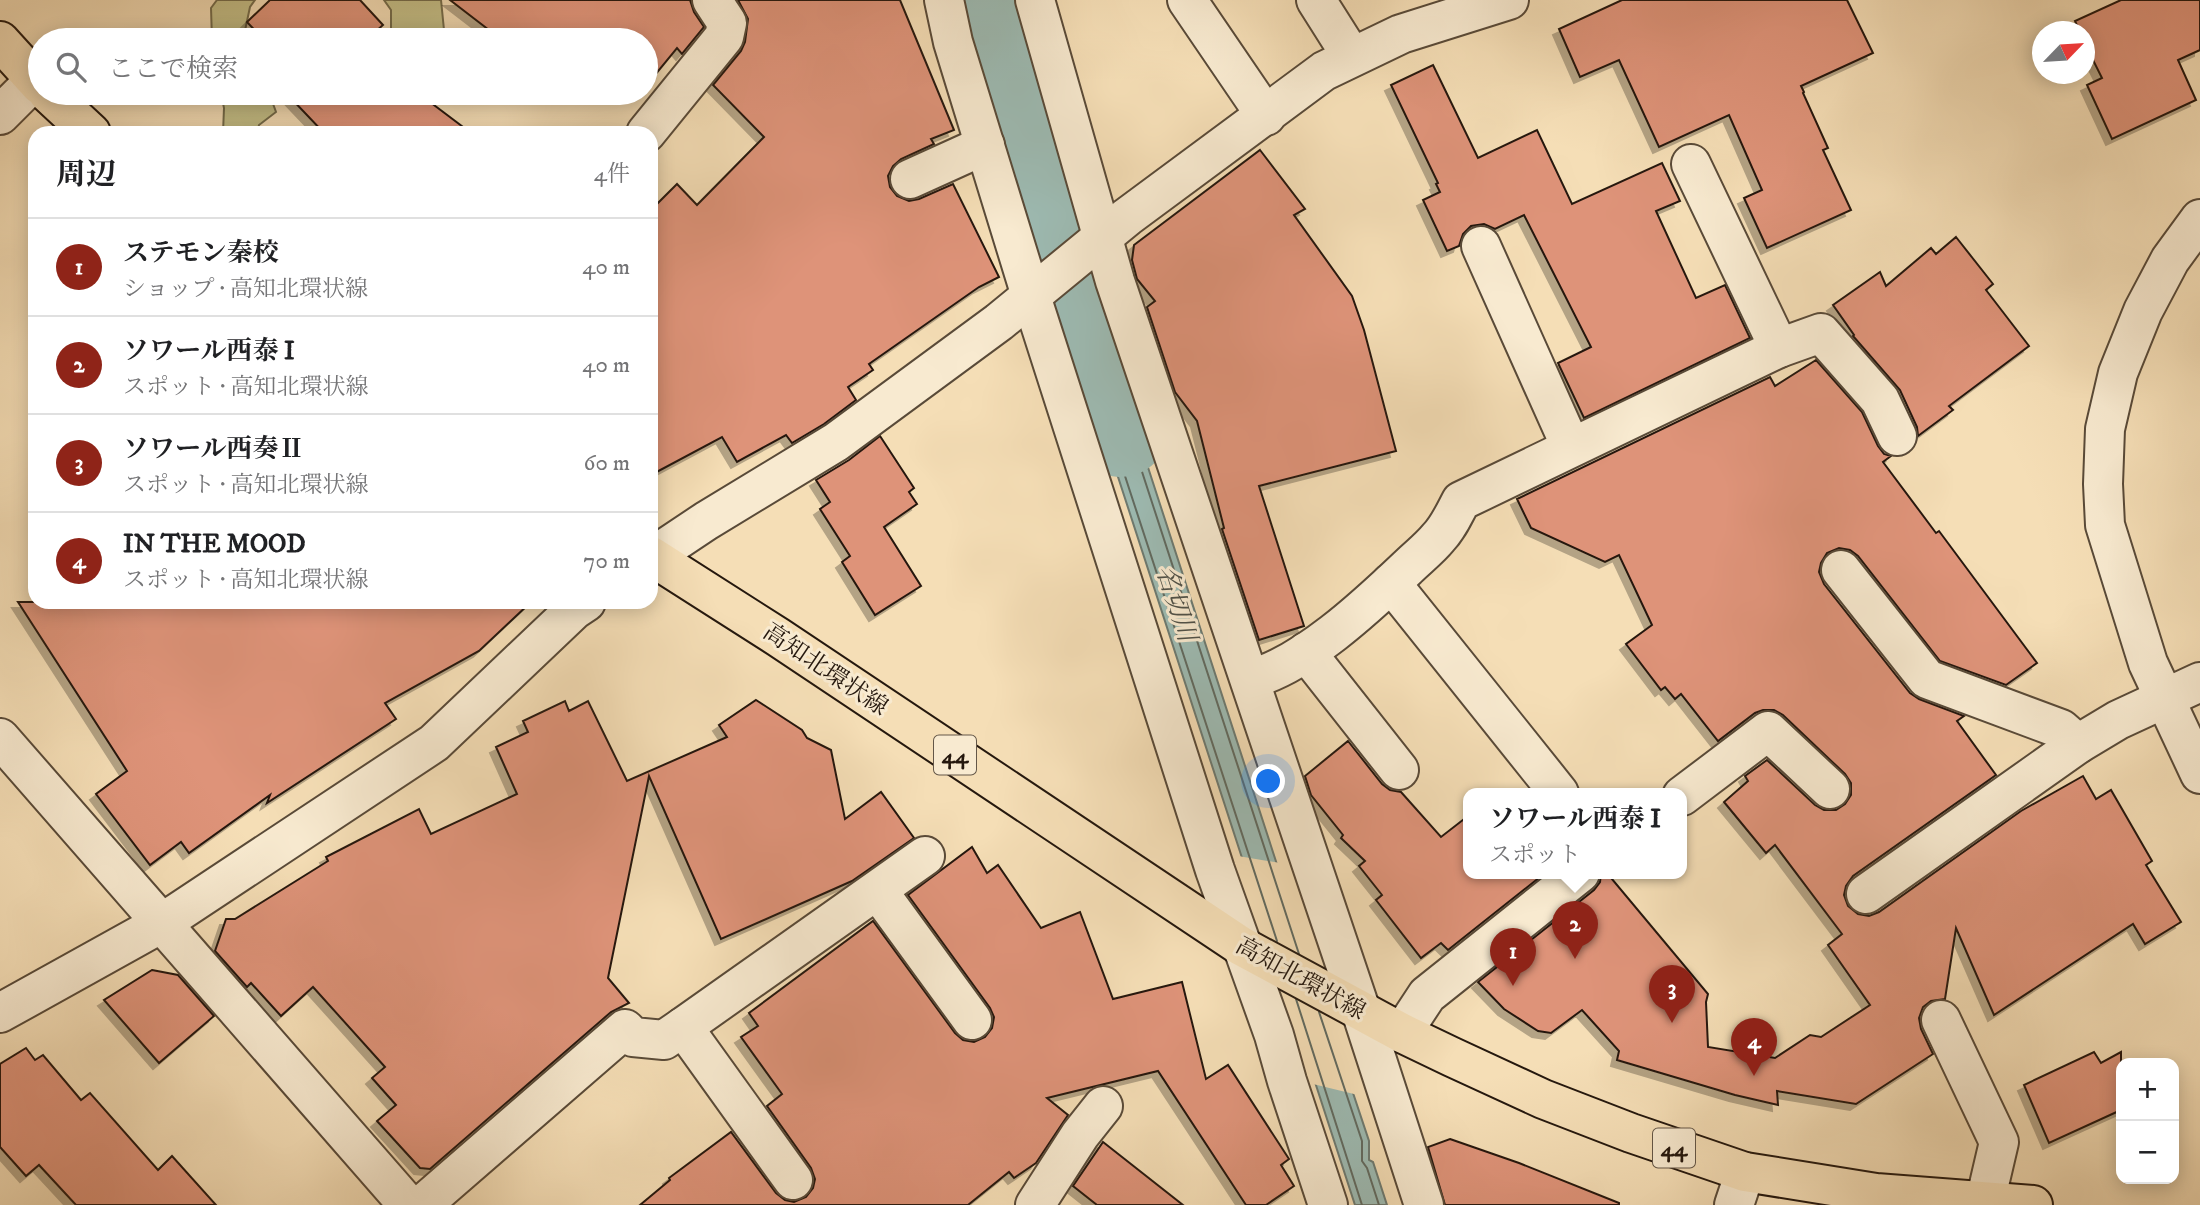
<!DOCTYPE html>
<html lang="ja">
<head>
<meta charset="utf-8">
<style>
  body { margin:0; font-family:"IM FELL DW Pica","Noto Serif JP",serif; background:#f2f2f2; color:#202124 }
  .controls { position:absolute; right:21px; bottom:21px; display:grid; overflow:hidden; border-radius:14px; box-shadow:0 4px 18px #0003 }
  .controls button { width:63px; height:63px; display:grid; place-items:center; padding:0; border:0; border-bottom:2px solid #e0e0e0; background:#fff; color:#202124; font:35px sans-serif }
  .compass { position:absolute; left:2032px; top:21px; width:63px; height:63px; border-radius:50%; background:#fff; box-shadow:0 4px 18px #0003; rotate:65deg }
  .you { position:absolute; left:1269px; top:782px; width:24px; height:24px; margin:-18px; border:5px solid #fff; border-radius:50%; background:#1a73e8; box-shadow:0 0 0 10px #1a73e833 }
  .badge { display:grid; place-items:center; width:46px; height:46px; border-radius:50%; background:#8f2418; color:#fff; font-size:23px; font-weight:700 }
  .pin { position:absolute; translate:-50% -58px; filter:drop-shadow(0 2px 4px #0008) }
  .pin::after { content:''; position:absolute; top:37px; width:24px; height:21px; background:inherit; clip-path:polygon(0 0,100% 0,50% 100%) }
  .popup { position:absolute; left:1463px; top:788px; width:224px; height:91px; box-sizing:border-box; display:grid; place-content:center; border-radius:14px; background:#fff; filter:drop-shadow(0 2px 5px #0005); font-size:23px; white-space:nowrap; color:#757577 }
  .popup b { font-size:26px; color:#202124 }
  .popup::after { content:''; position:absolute; left:50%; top:100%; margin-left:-14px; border:14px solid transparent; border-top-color:#fff }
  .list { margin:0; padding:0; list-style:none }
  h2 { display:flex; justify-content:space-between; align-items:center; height:91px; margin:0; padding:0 28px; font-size:30px }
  h2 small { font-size:23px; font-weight:400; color:#757577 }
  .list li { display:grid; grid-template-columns:46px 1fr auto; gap:21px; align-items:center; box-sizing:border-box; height:98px; padding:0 28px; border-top:2px solid #e0e0e0 }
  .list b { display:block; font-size:26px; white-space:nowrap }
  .list p { margin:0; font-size:23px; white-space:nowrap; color:#757577 }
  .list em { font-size:23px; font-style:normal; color:#757577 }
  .icon { flex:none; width:38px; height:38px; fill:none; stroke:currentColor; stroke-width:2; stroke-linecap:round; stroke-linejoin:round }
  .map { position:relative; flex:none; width:2200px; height:1205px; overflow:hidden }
  .search { position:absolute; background:#fff; box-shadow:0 4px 18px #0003; left:28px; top:28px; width:630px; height:77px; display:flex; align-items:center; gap:18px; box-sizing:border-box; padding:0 24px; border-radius:38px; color:#757577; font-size:26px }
  .panel { position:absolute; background:#fff; box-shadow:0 4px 18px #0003; left:28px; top:126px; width:630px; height:483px; border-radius:21px }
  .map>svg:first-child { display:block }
  .green { fill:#c4bf88; stroke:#746c4b; stroke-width:2 }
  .water { fill:#9dbbb3; stroke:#6d7a71; stroke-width:2 }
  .pier { fill:#f5deb6 }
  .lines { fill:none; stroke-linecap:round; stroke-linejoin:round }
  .shore { stroke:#616a60; stroke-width:2 }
  .river { stroke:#9dbbb3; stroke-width:94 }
  .building { fill:#de9379; stroke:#25180e; stroke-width:2; filter:url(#shadow) }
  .minor-casing { stroke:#594a38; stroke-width:42 }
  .tertiary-casing { stroke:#594a38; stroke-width:42 }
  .primary-casing { stroke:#25180e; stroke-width:42 }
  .minor { stroke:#f8ead0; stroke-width:38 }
  .tertiary { stroke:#f8ead0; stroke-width:38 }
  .primary { stroke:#f5deb6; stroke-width:38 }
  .labels { text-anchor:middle; stroke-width:6; stroke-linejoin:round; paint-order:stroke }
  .shield { fill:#f8ead0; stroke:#645748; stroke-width:2 }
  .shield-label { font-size:23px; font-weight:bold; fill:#25180e }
  .street-label { font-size:24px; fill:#25180e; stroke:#f8ead0 }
  .water-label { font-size:26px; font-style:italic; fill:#4f5148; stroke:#f8ead0 }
</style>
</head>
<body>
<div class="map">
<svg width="2200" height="1205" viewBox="0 0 2200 1205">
  <defs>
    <filter id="shadow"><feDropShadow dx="-6" dy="6" stdDeviation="0" flood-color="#0004"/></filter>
  </defs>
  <rect width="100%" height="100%" fill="#f5deb6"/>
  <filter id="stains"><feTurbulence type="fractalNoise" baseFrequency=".00286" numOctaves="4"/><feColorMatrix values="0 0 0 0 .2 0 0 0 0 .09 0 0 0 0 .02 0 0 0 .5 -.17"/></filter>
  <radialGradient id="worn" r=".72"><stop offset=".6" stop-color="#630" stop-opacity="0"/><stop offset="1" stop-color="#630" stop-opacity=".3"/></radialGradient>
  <g class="green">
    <path d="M217,0H255L250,7L243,40H212L211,8Z"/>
    <path d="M384,0H441L445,40H391V10Z"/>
    <path d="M221,93H269L276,112L259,125L257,133H223L224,108Z"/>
  </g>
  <path class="water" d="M1093,298L1284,886L1369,1141V1160L1373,1162L1387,1205H1355L1065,314Z"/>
  <path class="pier" d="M1238,856L1280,863L1358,1095L1313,1084Z"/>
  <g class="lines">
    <g class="shore">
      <path d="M1277,941L1074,320L1075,316L1086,310L1090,312L1299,954"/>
      <path d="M1296,999L1362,1205"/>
      <path d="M1319,1012L1362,1141V1161L1367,1168L1379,1205"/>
    </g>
    <path class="river" d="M986,0L1121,430"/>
  </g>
  <g class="building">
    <path d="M270,0H360L383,25L366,40H264L247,22Z"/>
    <path d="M450,0H690L694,12L704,27L682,54L677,48L646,86V40H502Z"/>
    <path d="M738,0H900L954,130L931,139L934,144L901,159L893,166L888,176L890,187L897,196L909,201L919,199L953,184L999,277L979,287L869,364L873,370L848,387L856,400L824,424L792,443L786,435L737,462L722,437L651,475V210L677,184L697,205L764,137L713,85L741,51L745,42L748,19Z"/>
    <path d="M1622,0H1847L1873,53L1801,86L1804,92L1803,93L1828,148L1823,150L1851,210L1767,248L1744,198L1762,190L1729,115L1659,147L1619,60L1580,77L1559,29Z"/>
    <path d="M2121,0H2200V50L2178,60L2196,100L2112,139L2087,85L2102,78L2084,42V32H2080L2075,21Z"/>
    <path d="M1433,65L1478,158L1537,130L1572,204L1662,163L1680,201L1656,211L1696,298L1725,285L1750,338L1584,418L1558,363L1591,347L1524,215L1495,229L1484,224L1471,226L1463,234L1459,246L1447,251L1423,200L1440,192L1436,184L1438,183L1391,85Z"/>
    <path d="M286,93H418L471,133H324Z"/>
    <path d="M1260,150L1305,209L1294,215L1352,296L1364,330L1396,451L1259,486L1304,626L1259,640L1222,529L1224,528L1197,421L1175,392L1147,307L1155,301L1137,279L1132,260L1134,245Z"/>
    <path d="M1956,237L1993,284L1986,290L2029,346L1949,406L1953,410L1918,436L1917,427L1900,390L1853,336L1854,335L1833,305L1880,272L1886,286L1931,248L1936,254Z"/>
    <path d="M1816,360L1862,412L1878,446L1884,454L1891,456L1883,462L1936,533L1939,531L2037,663L2006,685L1940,661L1858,556L1850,550L1839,548L1827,553L1821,563L1819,572L1824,584L1910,693L1919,699L1964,716L1957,721L1996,775L1853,876L1846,886L1844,895L1848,906L1858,914L1869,916L1879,912L2021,811L2083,776L2096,799L2111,790L2152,861L2146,865L2181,922L2145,944L2133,924L1994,1015L1956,928L1945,999L1931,1001L1923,1007L1919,1018L1921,1029L1933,1054L1856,1104L1777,1091L1778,1105L1735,1095L1617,1060L1619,1051L1582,1010L1551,1033L1538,1031L1504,1009L1478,982L1594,890L1600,882L1601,873H1607L1708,994L1706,1002L1708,1047L1775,1058L1810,1035L1821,1037L1870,1005L1828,945L1842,934L1775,845L1766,853L1724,802L1748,781L1745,776L1767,760L1815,805L1824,810H1836L1845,804L1851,795V783L1845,774L1783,715L1774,710H1763L1755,713L1718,741L1681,694L1675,699L1665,687L1661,690L1626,644L1652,625L1619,555L1605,562L1531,528L1517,499L1770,377L1775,386Z"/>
    <path d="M880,436L914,488L909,492L917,504L884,527L921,586L875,615L842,562L850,556L820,509L830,502L816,480L849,460Z"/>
    <path d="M18,602H531L479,651L385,703L396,719L267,803L270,795L189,853L181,842L150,865L96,794L127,771Z"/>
    <path d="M756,700L802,730L807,738L831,750L845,819L881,792L914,838L852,881L721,939L649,776L608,978L629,1003L611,1012L430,1169L420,1168L377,1121L396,1105L372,1078L385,1067L313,987L281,1016L251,983L247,987L215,951L226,919H235L328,861L326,857L419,809L431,834L517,794L496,747L528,732L523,721L565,701L569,711L588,701L627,781L727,737L719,725Z"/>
    <path d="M1348,741L1382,784L1390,790L1401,792L1441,837L1468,816V873H1545L1448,950L1441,943L1421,958L1376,900L1382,895L1359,866L1365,861L1341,838L1343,835L1311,795L1305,776Z"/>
    <path d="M972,847L987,873L998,865L1041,928L1080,912L1113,999L1182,982L1206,1079L1228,1065L1289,1159L1281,1165L1294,1186L1266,1205H1246L1158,1071L1047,1098L1068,1115L1036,1163L1014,1178L1009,1172L968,1205H640L670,1180L669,1178L731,1132L776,1193L785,1200L794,1202L806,1197L813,1188L815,1179L811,1168L767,1106L782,1094L741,1037L758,1026L749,1013L873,921L955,1033L963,1040L974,1042L985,1037L992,1028L994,1017L990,1008L908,895Z"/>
    <path d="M152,970L178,975L214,1016L159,1063L104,1000Z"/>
    <path d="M26,1048L35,1060L43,1055L81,1100L90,1093L158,1170L172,1156L216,1205H76L39,1165L26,1176L0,1147V1064Z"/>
    <path d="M2094,1052L2101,1063L2121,1052V1110L2049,1143L2024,1085Z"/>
    <path d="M1450,1139L1519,1163L1619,1203V1205H1445L1428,1147Z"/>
    <path d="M1103,1142L1183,1205H1097L1073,1186Z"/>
  </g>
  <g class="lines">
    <g class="minor-casing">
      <g id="minor">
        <path d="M944,0L953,42L1031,296L1215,870L1274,1035L1287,1081L1328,1205"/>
        <path d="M1035,0L1115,281L1361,1011L1424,1205"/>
        <path d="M1187,0L1266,116"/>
        <path d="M1316,0L1352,57"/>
        <path d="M0,115L35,80"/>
        <path d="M646,133L724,37L727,23L712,0"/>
        <path d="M1691,164L1779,348"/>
        <path d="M910,179L985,145"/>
        <path d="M1481,246L1571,447"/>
        <path d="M652,557L706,521L836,442L999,322L1127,217L1324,71L1401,34L1509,0"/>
        <path d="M1841,570L1927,679L2061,729L2078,744"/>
        <path d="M1391,583L1559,793"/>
        <path d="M1306,652L1399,770"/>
        <path d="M1250,679C1303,666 1367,606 1407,568C1417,558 1429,549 1438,538C1448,528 1454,514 1461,501L1779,348L1821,333L1880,400L1897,436"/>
        <path d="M0,738L408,1205"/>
        <path d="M1682,796L1768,731L1830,789"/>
        <path d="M878,891L972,1020"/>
        <path d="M1866,894L2078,744L2118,720L2200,682"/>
        <path d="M1941,1020L1999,1142L1985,1202"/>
        <path d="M683,1027L925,856"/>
        <path d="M1402,1033L1427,995L1580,873"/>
        <path d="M422,1205L625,1029L633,1037L664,1040L683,1027L793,1180"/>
        <path d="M1035,1205L1080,1135L1103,1106"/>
        <path d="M1734,1205L1745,1172"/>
      </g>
    </g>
    <g class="tertiary-casing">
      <g id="tertiary">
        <path d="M2200,219L2170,260L2143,311L2118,373L2105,429L2103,484L2105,525L2148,663L2200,774"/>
        <path d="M0,1013L162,923L434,743L574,610L586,602"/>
      </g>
    </g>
    <g class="primary-casing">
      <g id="primary">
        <path d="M0,41L40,85"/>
        <path d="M48,93L91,133"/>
        <path d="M651,556L778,637L1241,946L1402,1033L1452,1057L1543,1099L1631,1133L1745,1172L1876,1193L2033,1205"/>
      </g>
    </g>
    <use href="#minor" class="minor"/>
    <use href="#tertiary" class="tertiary"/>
    <use href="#primary" class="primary"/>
  </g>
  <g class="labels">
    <g class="shield">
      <rect x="934" y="735.5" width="42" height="39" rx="5"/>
      <rect x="1653" y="1128.5" width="42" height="39" rx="5"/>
    </g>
    <g class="shield-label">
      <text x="955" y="763">44</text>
      <text x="1674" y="1156">44</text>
    </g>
    <g class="street-label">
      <text transform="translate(826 669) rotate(34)" y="8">高知北環状線</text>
      <text transform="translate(1301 978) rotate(29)" y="8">高知北環状線</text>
    </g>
    <g class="water-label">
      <text transform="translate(1177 603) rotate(72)" y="9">名切川</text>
    </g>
  </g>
  <rect width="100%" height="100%" filter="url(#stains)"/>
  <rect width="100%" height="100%" fill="url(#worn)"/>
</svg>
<div class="controls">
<button>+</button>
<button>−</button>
</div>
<svg class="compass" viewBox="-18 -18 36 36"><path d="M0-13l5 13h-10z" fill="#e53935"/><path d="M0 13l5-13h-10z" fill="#757577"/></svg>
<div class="you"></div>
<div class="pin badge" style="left:1513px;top:986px">1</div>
<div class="pin badge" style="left:1575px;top:959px">2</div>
<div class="popup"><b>ソワール西泰 I</b>スポット</div>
<div class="pin badge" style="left:1672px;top:1023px">3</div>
<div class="pin badge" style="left:1754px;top:1076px">4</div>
<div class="search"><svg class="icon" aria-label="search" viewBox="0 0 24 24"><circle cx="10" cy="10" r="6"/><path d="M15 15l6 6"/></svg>ここで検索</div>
<section class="panel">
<h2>周辺<small>4件</small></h2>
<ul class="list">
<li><span class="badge">1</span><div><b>ステモン秦校</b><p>ショップ · 高知北環状線</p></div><em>40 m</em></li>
<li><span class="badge">2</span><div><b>ソワール西泰 I</b><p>スポット · 高知北環状線</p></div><em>40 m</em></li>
<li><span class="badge">3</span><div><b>ソワール西奏Ⅱ</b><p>スポット · 高知北環状線</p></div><em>60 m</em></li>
<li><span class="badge">4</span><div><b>IN THE MOOD</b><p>スポット · 高知北環状線</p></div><em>70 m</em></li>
</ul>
</section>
</div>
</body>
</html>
